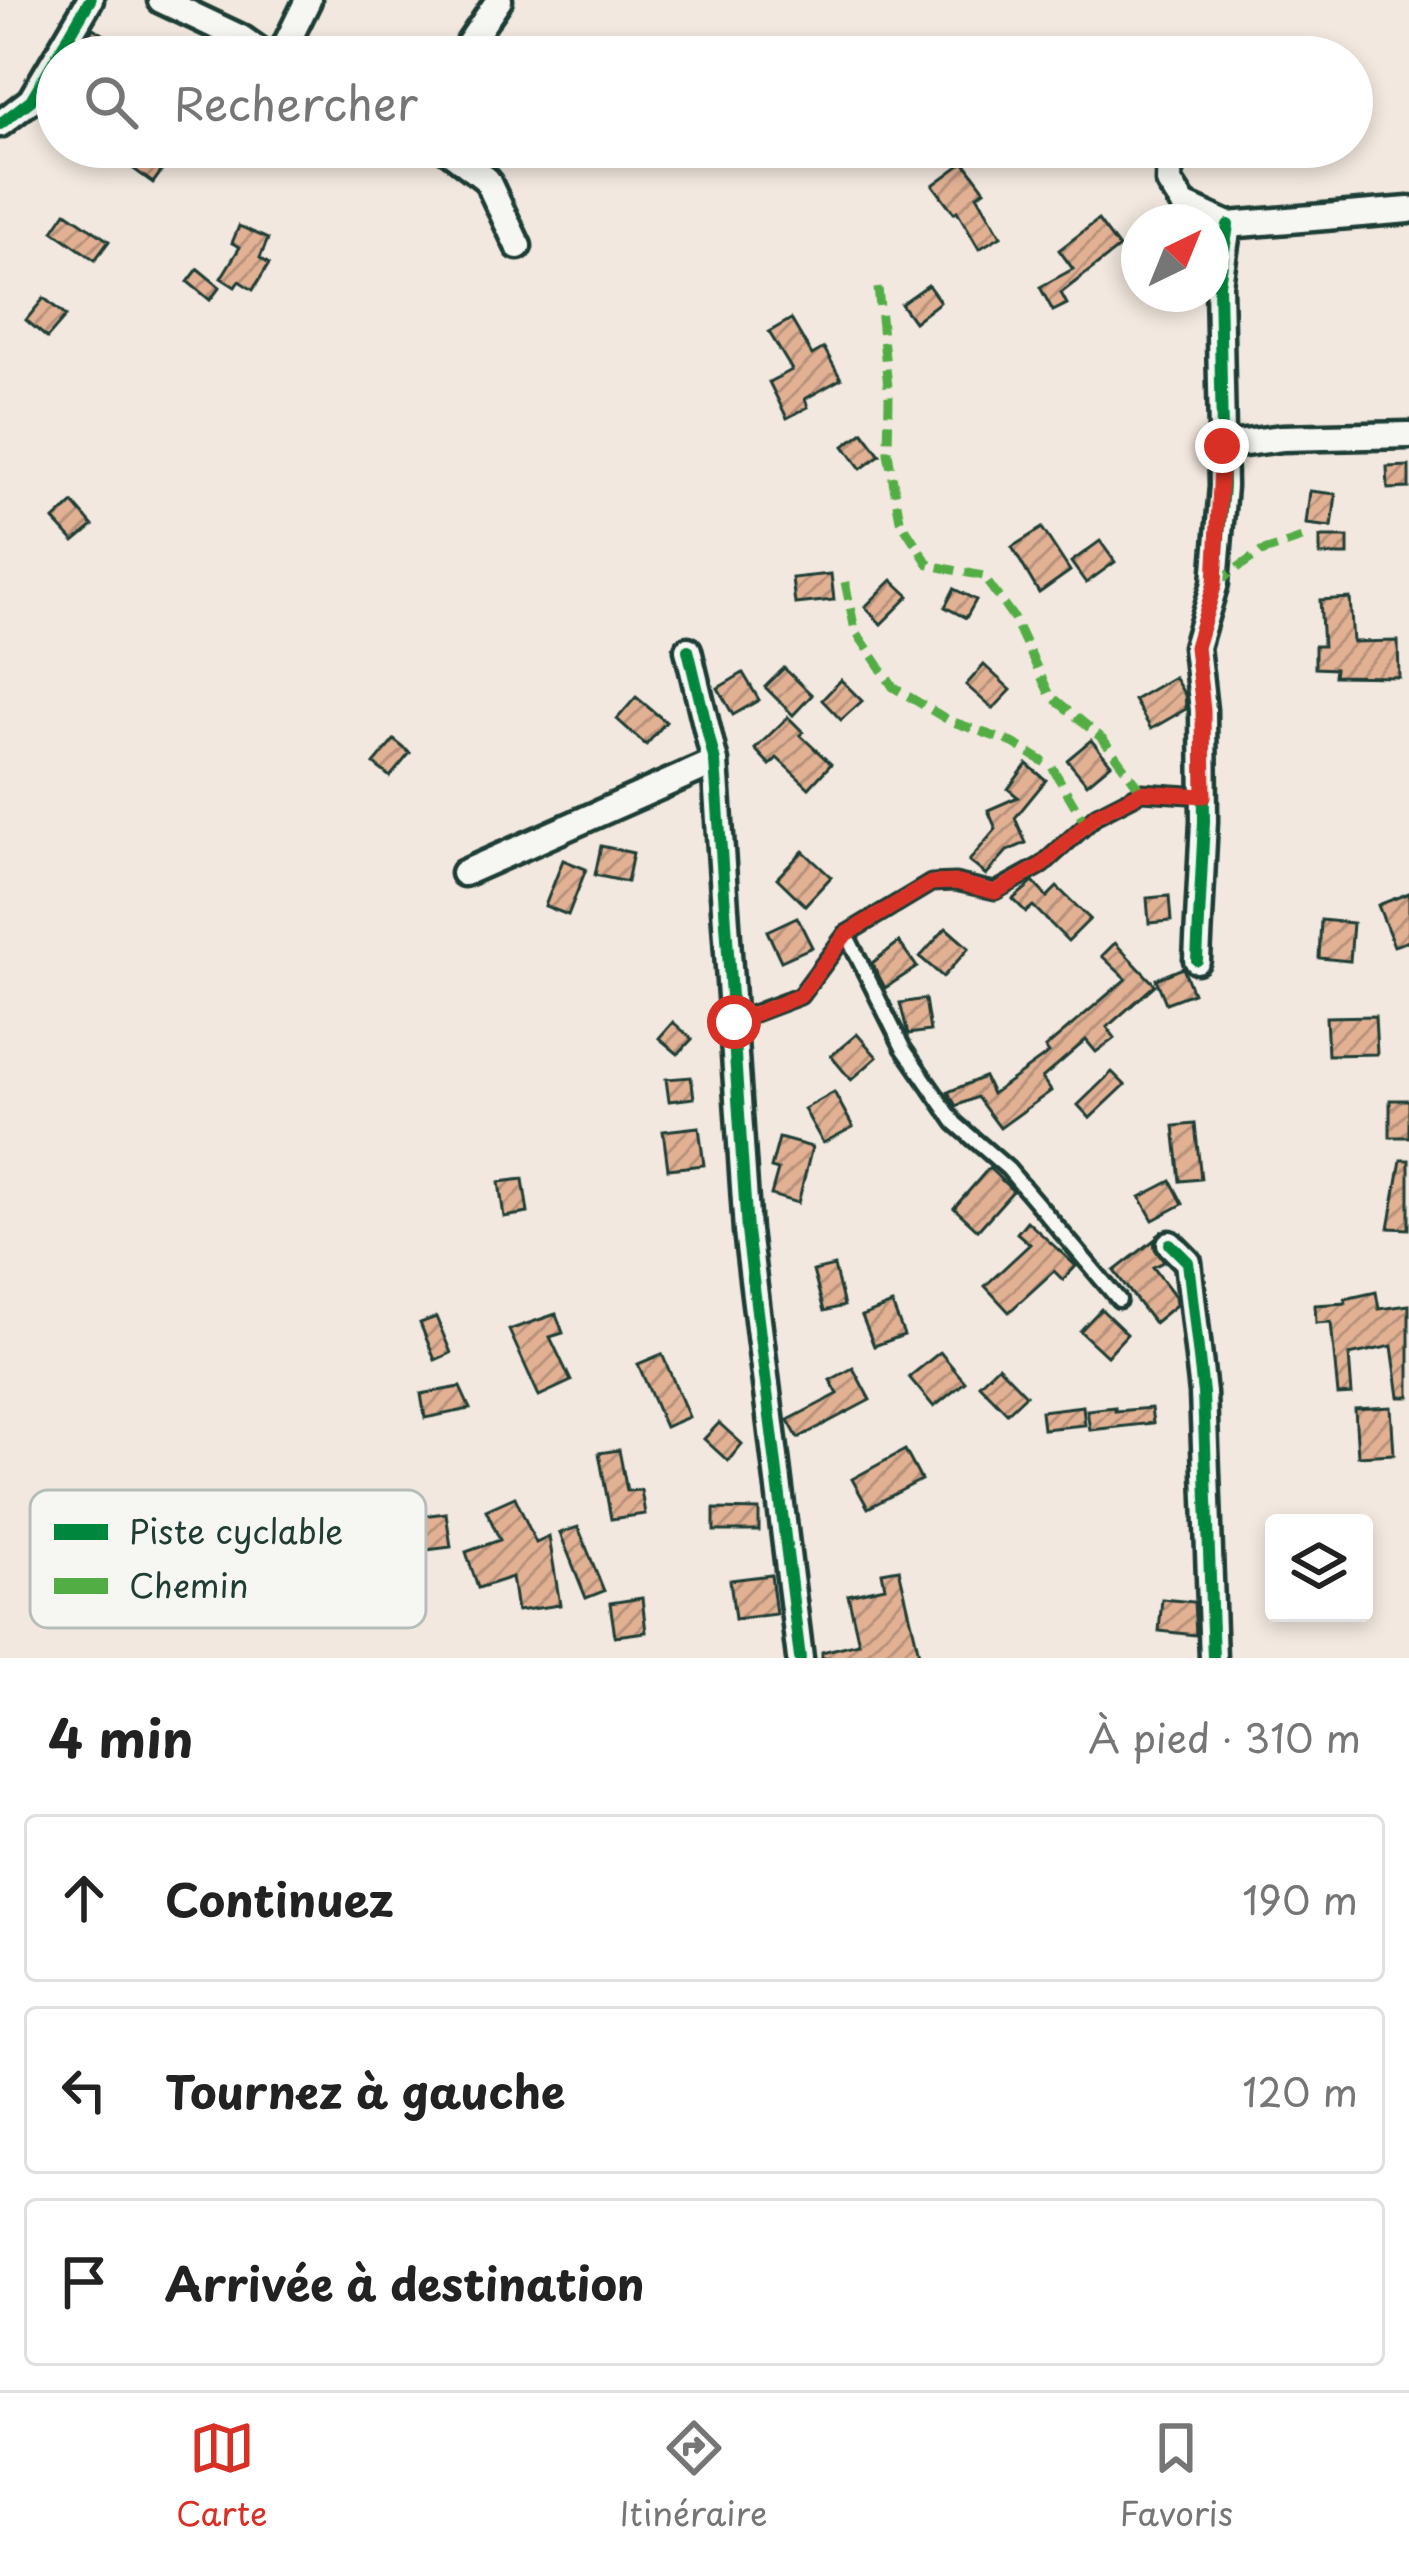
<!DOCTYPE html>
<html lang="fr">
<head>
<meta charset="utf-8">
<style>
  body { margin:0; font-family:"Playpen Sans",sans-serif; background:#f2f2f2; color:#222 }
  .controls { position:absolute; right:36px; bottom:36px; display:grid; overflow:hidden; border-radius:12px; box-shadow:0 6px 18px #0003 }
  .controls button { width:108px; height:108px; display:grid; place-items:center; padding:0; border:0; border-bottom:3px solid #e0e0e0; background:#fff; color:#222; font:60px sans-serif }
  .compass { position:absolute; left:1121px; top:204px; width:108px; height:108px; border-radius:50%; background:#fff; box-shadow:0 6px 18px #0003; rotate:43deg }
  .stop { position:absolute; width:36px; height:36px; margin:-27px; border:9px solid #d93025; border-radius:50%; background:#fff }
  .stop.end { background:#d93025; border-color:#fff; box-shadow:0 3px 12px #0008 }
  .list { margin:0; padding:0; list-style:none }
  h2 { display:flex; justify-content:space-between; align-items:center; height:156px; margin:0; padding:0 48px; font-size:51px }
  h2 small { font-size:39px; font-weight:400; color:#767676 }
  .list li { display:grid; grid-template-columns:78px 1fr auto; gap:36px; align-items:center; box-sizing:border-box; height:168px; margin:0 24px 24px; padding:0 24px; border:3px solid #e0e0e0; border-radius:12px }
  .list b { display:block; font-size:45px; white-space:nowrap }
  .list em { font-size:39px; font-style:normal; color:#767676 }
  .icon { flex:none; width:66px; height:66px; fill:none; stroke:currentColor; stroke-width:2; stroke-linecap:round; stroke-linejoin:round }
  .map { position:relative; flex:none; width:1409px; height:1658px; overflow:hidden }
  .search { position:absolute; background:#fff; box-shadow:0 6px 18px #0003; left:36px; right:36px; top:36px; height:132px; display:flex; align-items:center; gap:30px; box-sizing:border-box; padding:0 42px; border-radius:66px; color:#767676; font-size:45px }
  .sheet { height:732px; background:#fff }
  nav { display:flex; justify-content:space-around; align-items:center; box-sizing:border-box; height:168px; border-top:3px solid #e0e0e0; background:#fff; font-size:33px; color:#767676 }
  nav a { display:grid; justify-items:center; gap:6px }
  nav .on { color:#d93025 }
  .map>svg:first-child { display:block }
  .building { fill:url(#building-hatch); stroke:#1f3d34; stroke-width:3 }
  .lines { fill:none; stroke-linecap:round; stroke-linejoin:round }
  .lane-casing { stroke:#1f3d34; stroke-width:21 }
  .street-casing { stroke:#1f3d34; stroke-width:33 }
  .lane { stroke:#f6f6f2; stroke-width:12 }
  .street { stroke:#f6f6f2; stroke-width:24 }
  .quiet { stroke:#52ad45; stroke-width:9; stroke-dasharray:18 9; stroke-linecap:butt }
  .cycleway-casing { stroke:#f6f6f2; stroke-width:20 }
  .cycleway { stroke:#00873e; stroke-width:12 }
  .route { stroke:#d93025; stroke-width:15 }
  .key { fill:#f6f6f2; stroke:#b6beb9; stroke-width:3 }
  .key-label { font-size:33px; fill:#1f3d34 }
</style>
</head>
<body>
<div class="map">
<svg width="1409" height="1658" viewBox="0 0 1409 1658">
  <defs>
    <pattern id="building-hatch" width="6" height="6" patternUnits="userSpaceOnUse" patternTransform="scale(3)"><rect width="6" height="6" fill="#e2b194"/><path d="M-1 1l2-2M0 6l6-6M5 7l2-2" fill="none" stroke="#b7917a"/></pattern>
  </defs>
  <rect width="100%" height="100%" fill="#f2e8df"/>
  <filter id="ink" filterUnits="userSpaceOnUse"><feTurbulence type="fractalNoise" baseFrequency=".00833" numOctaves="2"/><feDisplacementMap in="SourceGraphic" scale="24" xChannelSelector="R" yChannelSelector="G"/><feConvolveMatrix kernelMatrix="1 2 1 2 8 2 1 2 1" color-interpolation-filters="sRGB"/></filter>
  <g filter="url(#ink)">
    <g class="building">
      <path d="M93,28L120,44L113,57H76Z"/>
      <path d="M140,147H179L153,183L128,165Z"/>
      <path d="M964,162L985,190L977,195L1001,236L979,249L957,211L954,213L933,185Z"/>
      <path d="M66,212L109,241L95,260L53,231Z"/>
      <path d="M1098,220L1119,248L1061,293L1067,304L1053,311L1040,287L1073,269L1059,250Z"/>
      <path d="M239,226L268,239L260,258L269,264L253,290L239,281L235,287L221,278L240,247L232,243Z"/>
      <path d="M198,269L220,287L210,300L188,282Z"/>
      <path d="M928,285L940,302L914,322L901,304Z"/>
      <path d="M44,298L66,316L47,338L26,320Z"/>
      <path d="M791,319L812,355L824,348L841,379L805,399L808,407L787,418L769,382L792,370L769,332Z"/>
      <path d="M863,432L880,455L861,469L844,446Z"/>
      <path d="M1409,466V488L1388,489L1387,467Z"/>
      <path d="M1310,491L1336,494L1332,527L1306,524Z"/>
      <path d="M73,503L93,526L74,542L54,520Z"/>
      <path d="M1042,528L1070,571L1039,593L1012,547Z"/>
      <rect x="1320" y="537" width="28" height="18"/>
      <path d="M1100,541L1115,562L1086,583L1071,562Z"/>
      <path d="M831,574L834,600L795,604L792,578Z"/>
      <path d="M892,580L909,596L881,624L865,607Z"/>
      <path d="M954,589L976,600L966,618L945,607Z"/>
      <path d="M1350,598L1353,642L1398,641L1399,677L1334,676L1335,669L1315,668V646H1323L1320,600Z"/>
      <path d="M984,665L1011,690L993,709L966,685Z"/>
      <path d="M784,668L812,695L793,715L765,687Z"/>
      <path d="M743,673L759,700L733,715L718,688Z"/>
      <path d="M1174,677L1185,695L1186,709L1151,729L1134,700Z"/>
      <path d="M841,680L862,701L841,720L822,700Z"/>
      <path d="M636,697L666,722L646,745L617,719Z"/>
      <path d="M788,717L803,732L800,735L831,764L809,788L777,758L770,765L755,749Z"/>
      <path d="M394,740L410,753L390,777L374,764Z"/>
      <path d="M1091,740L1111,764L1087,784L1067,760Z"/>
      <path d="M1027,764L1046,780L1015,818L1026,843L1007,851L986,875L969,861L996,829L988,810L1018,797L1008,789Z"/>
      <path d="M601,846L633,853L627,882L595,875Z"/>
      <path d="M803,851L831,877L805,905L777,878Z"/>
      <path d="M563,860L586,869L568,915L545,906Z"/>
      <path d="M1033,882L1047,897L1057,887L1090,919L1068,941L1033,906L1026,912L1013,899Z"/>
      <path d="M1409,893V941L1394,946L1378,905Z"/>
      <path d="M1169,896L1171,921L1149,923L1147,898Z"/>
      <path d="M797,917L812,947L781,961L767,931Z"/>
      <path d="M1321,920L1353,923L1350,961L1319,958Z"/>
      <path d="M946,928L969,948L943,977L920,957Z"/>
      <path d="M899,942L917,967L885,988L872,963Z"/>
      <path d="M1115,943L1155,985L1107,1027L1115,1038L1096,1052L1086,1040L1042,1078L1051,1091L1000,1128L977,1097L956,1106L948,1092L984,1077L992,1094L1049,1053L1045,1048L1126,979L1102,956Z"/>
      <path d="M1183,968L1193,993L1166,1003L1156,979Z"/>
      <path d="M925,999L930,1031L908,1034L900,1003Z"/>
      <path d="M1375,1016L1377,1054L1328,1055L1326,1017Z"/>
      <path d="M673,1022L692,1039L678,1054L659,1038Z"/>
      <path d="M857,1034L877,1057L851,1080L831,1056Z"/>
      <path d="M1112,1072L1125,1085L1090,1118L1078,1105Z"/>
      <path d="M691,1077L694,1098L669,1101L666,1079Z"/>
      <path d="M834,1092L853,1127L823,1143L804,1109Z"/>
      <rect x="1390" y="1100" width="19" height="37"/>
      <path d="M1195,1124L1201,1179L1180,1181L1174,1126Z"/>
      <path d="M699,1127L704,1165L668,1169L663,1131Z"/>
      <path d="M779,1138L812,1147L798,1203L771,1195L778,1170L771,1168Z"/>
      <path d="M1401,1160H1409V1229L1389,1228Z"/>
      <path d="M989,1168L1013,1191L978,1230L954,1208Z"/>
      <path d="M523,1179L528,1213L504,1217L499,1182Z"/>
      <path d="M1171,1181L1183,1204L1153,1220L1140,1197Z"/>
      <path d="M1027,1221L1076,1266L1063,1280L1054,1271L1009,1312L985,1286L1030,1244L1017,1233Z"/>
      <path d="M1154,1240L1155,1249L1164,1262L1153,1267L1175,1296L1176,1305L1154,1323L1114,1271Z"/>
      <path d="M834,1266L844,1306L824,1311L813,1271Z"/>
      <path d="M1376,1292L1379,1309L1409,1305V1397H1399L1392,1346L1349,1355L1352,1394L1338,1395L1331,1322L1316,1323L1315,1305L1346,1303L1345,1299Z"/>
      <path d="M892,1304L904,1335L874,1346L862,1316Z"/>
      <path d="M1101,1309L1127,1334L1107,1356L1080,1331Z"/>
      <path d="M556,1314L563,1333L550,1337L571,1381L539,1396L509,1330Z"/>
      <path d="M436,1317L451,1353L435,1360L420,1323Z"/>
      <path d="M940,1352L965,1382L934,1407L909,1377Z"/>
      <path d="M662,1354L689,1417L665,1427L638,1364Z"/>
      <path d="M998,1366L1026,1395L1007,1413L979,1384Z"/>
      <path d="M853,1368L870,1400L798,1438L788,1420L838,1394L830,1380Z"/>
      <path d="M460,1387L470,1409L425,1418L421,1394Z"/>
      <path d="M1083,1406L1085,1425L1043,1429L1041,1411Z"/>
      <path d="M1115,1407V1411L1151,1408L1153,1423L1090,1430L1087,1410Z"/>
      <path d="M1391,1407L1394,1454L1358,1456L1355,1409Z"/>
      <path d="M719,1423L742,1444L728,1461L704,1439Z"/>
      <path d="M619,1450L627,1491L641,1490L645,1514L611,1519L599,1453Z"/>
      <path d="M905,1450L921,1480L868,1508L852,1479Z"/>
      <path d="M515,1497L536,1543L549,1537L560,1605L517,1611L512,1577L478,1588L466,1552L500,1540L486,1510Z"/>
      <path d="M714,1509L759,1510V1531H714Z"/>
      <path d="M446,1513L451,1547L418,1551L414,1517Z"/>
      <path d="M578,1527L604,1591L586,1598L560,1533Z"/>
      <path d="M899,1569L920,1658H822V1652L859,1643L848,1595L885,1587L882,1572Z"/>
      <path d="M771,1575L776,1614L735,1619L730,1580Z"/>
      <path d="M642,1598L646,1632L615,1636L610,1603Z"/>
      <path d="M1162,1599L1194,1602L1196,1635L1159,1631Z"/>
    </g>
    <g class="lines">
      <g class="lane-casing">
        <g id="lane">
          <path d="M846,934L903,1048L955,1123L1008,1169L1119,1300"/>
          <path d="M734,1021L800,996L846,934L931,883L955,882L995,891L1042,865L1097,815L1142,792L1204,796"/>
        </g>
      </g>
      <g class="street-casing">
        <g id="street">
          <path d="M161,0L241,38L268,57"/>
          <path d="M280,57L308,0"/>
          <path d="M460,57L499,0"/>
          <path d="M0,124L31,100L90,0"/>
          <path d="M444,147L487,180L518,246"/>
          <path d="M1170,147L1169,182L1184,205L1228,225L1409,210"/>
          <path d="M1222,446L1282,438L1409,435"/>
          <path d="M688,650L715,762L747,1231L800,1658"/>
          <path d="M464,873L715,762"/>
          <path d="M1197,960L1204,821L1203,710L1196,647L1215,583L1223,486L1219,284L1228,225"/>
          <path d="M1170,1244L1188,1262L1203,1393L1213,1658"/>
        </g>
      </g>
      <use href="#lane" class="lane"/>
      <use href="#street" class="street"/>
      <g class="quiet">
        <path d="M878,288L889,397L888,453L900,520L929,565L983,576L1013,617L1050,695L1103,739L1142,792"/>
        <path d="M845,582L855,630L893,687L948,720L1013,743L1052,767L1086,825"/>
        <path d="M1215,583L1261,552L1302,538"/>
      </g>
      <g class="cycleway-casing">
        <g id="cycleway">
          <path d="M0,124L31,100L90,0"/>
          <path d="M688,650L715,762L747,1231L800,1658"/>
          <path d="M1197,960L1204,821L1203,710L1196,647L1215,583L1223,486L1219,284L1228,225"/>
          <path d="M1170,1244L1188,1262L1203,1393L1213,1658"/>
        </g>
      </g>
      <use href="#cycleway" class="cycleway"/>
    </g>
  </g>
  <g class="lines" filter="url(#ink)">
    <path class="route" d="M734,1022L800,996L846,934L931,883L955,882L995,892L1042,865L1096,815L1142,792L1204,796L1203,710L1196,647L1215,583L1222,446"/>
  </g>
  <rect x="30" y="1490" width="396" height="138" rx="18" class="key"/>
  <rect x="54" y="1524" width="54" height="16" fill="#00873e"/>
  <rect x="54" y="1578" width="54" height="16" fill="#52ad45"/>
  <g class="key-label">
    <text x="129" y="1544">Piste cyclable</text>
    <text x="129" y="1598">Chemin</text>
  </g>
</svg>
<div class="controls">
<button><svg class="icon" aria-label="layers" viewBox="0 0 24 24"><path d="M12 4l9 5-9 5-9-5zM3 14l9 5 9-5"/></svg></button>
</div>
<svg class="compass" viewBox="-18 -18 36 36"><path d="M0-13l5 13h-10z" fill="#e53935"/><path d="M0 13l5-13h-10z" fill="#767676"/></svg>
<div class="stop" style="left:734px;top:1022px"></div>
<div class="stop end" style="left:1222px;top:446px"></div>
<div class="search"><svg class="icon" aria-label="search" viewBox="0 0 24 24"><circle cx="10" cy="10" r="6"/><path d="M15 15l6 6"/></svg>Rechercher</div>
</div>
<section class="sheet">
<h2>4 min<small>À pied · 310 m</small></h2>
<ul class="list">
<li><svg class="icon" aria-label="ahead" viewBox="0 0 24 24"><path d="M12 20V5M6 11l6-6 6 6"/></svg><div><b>Continuez</b></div><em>190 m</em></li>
<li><svg class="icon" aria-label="left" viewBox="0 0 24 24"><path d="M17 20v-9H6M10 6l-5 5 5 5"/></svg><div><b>Tournez à gauche</b></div><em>120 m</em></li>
<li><svg class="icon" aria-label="arrive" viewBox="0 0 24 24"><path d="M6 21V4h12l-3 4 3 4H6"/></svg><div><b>Arrivée à destination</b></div></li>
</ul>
</section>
<nav>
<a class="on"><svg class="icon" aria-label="map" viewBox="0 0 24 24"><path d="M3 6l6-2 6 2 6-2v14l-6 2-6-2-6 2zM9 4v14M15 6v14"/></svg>Carte</a>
<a><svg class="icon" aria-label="directions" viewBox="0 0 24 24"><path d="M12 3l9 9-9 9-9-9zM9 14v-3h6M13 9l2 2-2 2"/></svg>Itinéraire</a>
<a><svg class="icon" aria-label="saved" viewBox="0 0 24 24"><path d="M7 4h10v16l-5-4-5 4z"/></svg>Favoris</a>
</nav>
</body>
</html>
